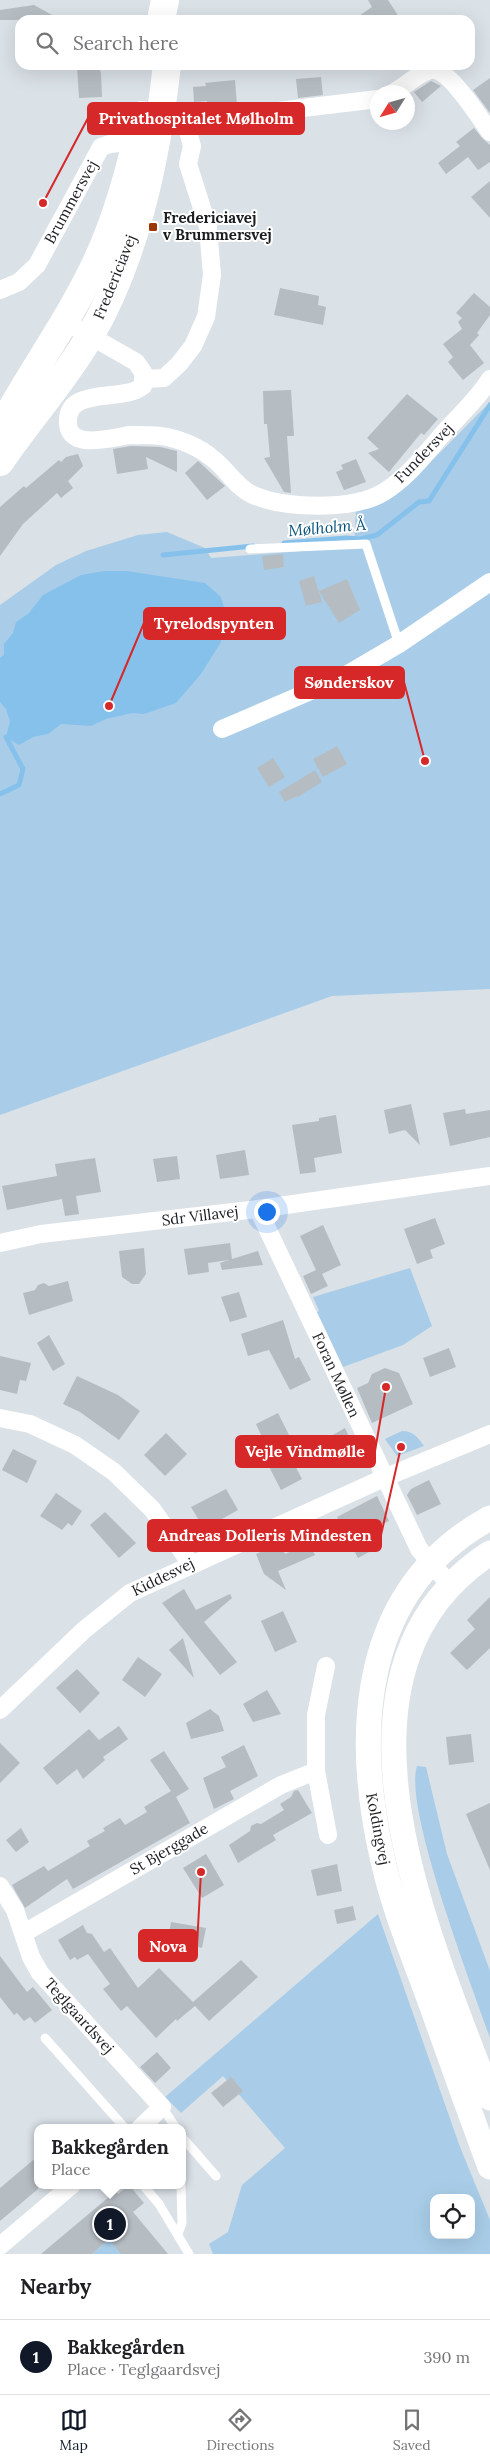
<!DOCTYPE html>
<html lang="en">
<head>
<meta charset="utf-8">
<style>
  body { margin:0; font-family:Lora,serif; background:#f6f6f6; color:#202124 }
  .controls { position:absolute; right:15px; bottom:15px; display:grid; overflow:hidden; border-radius:10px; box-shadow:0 5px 20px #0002 }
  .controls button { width:45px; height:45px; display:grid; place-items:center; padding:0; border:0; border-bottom:1px solid #e0e0e0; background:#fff; color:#202124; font:25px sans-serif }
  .compass { position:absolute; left:370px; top:85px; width:45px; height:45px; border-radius:50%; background:#fff; box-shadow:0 5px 20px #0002; rotate:233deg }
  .you { position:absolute; left:266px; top:1211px; width:18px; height:18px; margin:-12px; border:4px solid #fff; border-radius:50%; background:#1a73e8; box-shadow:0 0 0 8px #1a73e833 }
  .badge { display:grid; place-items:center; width:32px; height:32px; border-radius:50%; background:#111827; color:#fff; font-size:16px; font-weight:700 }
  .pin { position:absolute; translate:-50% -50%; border:2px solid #fff; box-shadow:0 1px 5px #0006 }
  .popup { position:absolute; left:34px; top:2124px; width:152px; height:65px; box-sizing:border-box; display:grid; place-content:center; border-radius:10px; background:#fff; filter:drop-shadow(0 1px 4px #0005); font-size:16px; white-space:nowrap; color:#757577 }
  .popup b { font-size:19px; color:#202124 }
  .popup::after { content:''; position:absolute; left:50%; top:100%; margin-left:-10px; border:10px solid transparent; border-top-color:#fff }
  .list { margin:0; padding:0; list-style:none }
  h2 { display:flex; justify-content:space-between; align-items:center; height:65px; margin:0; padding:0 20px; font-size:21px }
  h2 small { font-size:16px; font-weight:400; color:#757577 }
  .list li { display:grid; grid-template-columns:32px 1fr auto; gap:15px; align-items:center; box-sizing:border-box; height:75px; padding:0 20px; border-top:1px solid #e0e0e0 }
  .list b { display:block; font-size:19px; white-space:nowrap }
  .list p { margin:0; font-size:16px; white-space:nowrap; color:#757577 }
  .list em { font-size:16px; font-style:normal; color:#757577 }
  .icon { flex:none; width:28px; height:28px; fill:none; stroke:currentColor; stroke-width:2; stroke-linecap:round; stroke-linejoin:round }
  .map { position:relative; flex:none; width:490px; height:2254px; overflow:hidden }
  .search { position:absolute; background:#fff; box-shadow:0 5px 20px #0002; left:15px; right:15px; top:15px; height:55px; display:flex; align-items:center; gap:12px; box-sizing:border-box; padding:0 18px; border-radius:15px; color:#757577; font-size:19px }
  .sheet { height:140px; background:#fff }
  nav { display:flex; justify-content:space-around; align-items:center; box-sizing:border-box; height:70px; border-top:1px solid #e0e0e0; background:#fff; font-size:14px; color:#757577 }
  nav a { display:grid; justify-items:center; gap:2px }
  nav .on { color:#111827 }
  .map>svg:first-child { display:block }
  .green { fill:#a9cde8; fill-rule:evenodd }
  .water { fill:#86c1eb }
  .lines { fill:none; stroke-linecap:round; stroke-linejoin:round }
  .stream { stroke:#86c1eb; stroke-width:5 }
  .building { fill:#b6bdc2 }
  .service { stroke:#fff; stroke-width:9 }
  .minor { stroke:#fff; stroke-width:18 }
  .secondary { stroke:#fff; stroke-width:25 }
  .primary { stroke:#fff; stroke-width:28 }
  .poi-dot { fill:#9b3603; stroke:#fff; stroke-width:2 }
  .labels { text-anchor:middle; stroke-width:4; stroke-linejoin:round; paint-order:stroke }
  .street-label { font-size:15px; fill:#1b1e20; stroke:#fff }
  .poi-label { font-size:15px; font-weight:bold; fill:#1b1e20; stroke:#fff; text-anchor:start }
  .water-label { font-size:16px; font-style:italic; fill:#09527a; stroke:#fff }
  .leader { fill:none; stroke:#d62828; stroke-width:2 }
  .callout-dot { fill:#d62828; stroke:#fff; stroke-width:2 }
  .callout { fill:#d62828; stroke:#d62828; stroke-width:2 }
  .callout-label { font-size:16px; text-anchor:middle; font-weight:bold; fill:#fff }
</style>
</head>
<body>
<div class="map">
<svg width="490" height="2254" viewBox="0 0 490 2254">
  <rect width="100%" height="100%" fill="#dae1e7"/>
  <g class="green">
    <path d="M490,402V989L332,996L0,1115V605L56,565L86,551L138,535L167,532L205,548L211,558L354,547L356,510L411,482Z"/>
    <path d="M410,1268L432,1326L403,1345L343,1367L317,1312L319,1311L313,1297Z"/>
    <path d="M402,1431C414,1431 418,1438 424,1446L397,1456L385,1439Z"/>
    <path d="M417,1766L426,1767L447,1854L490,1971V2038C473,1988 403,1808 417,1766Z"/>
    <path d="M378,1914L460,2147L490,2220V2254H213L209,2244L228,2232L242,2185L285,2148L223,2076L181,2113L165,2097ZM434,2198H471V2235H434Z"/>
    <path d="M113,2236L121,2254H92Z"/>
  </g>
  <path class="water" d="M104,571H127L205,583L221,597L226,614L221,642L201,674L176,703L144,714L132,713L106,719L91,726L61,724L48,734L33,737L19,745L6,737L10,721L6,709L0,702V658L4,655V644L13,633L16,622L29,613L43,595L81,575Z"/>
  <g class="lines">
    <g class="stream">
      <path d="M284,543L346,538L360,539L377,535L419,502L429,501L490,405"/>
      <path d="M163,555L253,546"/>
      <path d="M0,794L19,785L23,769L6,737"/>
    </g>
  </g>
  <g class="building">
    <path d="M368,0H388L401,20H353L372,7Z"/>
    <path d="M34,5L61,20H0V10Z"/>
    <path d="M98,65L101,73L102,97L79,98L77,66Z"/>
    <path d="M321,77L323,95L298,98L296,79Z"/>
    <path d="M490,78V113L473,90Z"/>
    <path d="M235,80L237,105L208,109L207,101L194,102L193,87L206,86L205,83Z"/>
    <path d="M431,81L441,86L422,102L414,92Z"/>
    <path d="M474,128L482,138L490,145V162L478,170L468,157L446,174L438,163L460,146L456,142Z"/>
    <path d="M490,181V218L471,197Z"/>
    <path d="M280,288L319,296L318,305L326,307L323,325L274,315Z"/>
    <path d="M474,293L490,307V315L477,333L479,335L470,345L484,363L463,380L448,362L453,357L443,344L462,329L458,322L462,318L456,313Z"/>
    <path d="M291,390L294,436H287L291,493L284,492L264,458L270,457L267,424H264L263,391Z"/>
    <path d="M407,394L438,419L424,435L421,433L389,472L368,453L379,449L367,438Z"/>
    <path d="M131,446L160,447L177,451V472L146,457L148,469L117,474L113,449Z"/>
    <path d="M78,454L83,466L68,481L73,488L61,498L57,493L23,524L0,556V507L24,486L26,488L59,460L61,462L66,457Z"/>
    <path d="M356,459L366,482L344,490L336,472L343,469L341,465Z"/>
    <path d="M198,461L225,486L207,500L185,473Z"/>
    <path d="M283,554L284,567L264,570L262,556Z"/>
    <path d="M314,576L322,602L306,606L299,581Z"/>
    <path d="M347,579L360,610L339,623L319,591Z"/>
    <path d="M337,746L347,764L323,777L313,759Z"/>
    <path d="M273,758L285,777L269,787L257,768Z"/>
    <path d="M315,770L322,782L298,797L297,796L285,802L279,792Z"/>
    <path d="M411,1104L420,1145L405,1130L389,1134L384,1110Z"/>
    <path d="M465,1109L466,1114L490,1110V1137L450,1146L443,1113Z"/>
    <path d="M336,1115L342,1153L314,1158L316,1172L300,1174L292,1125L319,1121V1118Z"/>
    <path d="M245,1150L249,1175L220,1179L216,1155Z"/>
    <path d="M177,1156L180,1179L157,1182L153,1159Z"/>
    <path d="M95,1158L101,1192L76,1196L79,1214L65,1216L62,1199L7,1210L2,1186L57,1176L55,1164Z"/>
    <path d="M435,1218L445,1244L430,1250L433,1258L417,1264L404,1229Z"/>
    <path d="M323,1225L341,1265L322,1274L328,1286L311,1294L303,1276L316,1270L300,1236Z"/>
    <path d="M230,1243L232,1259L258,1251L263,1265L222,1270L220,1263L229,1260L208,1263L209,1272L188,1275L184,1249Z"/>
    <path d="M144,1248L146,1274L139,1284H132L122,1277L119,1251Z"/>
    <path d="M68,1281L73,1301L29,1315L23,1293L35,1290L38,1285L44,1283L49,1286Z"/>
    <path d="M239,1292L247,1317L230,1322L221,1297Z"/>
    <path d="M283,1320L295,1359L299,1357L311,1380L290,1390L269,1350L248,1356L241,1334Z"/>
    <path d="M49,1335L65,1364L53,1371L37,1343Z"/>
    <path d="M449,1348L456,1367L430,1377L423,1358Z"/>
    <path d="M0,1356L31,1363L26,1381L20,1380L17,1394L0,1390Z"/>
    <path d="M385,1368L399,1373L413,1404L372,1423L357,1388L368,1383L372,1374Z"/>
    <path d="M77,1376L118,1395L140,1411L119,1440L80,1412L63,1404Z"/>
    <path d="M278,1413L290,1437L282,1441L302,1479L281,1490L262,1453L268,1450L256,1424Z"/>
    <path d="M345,1428L351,1441L337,1448L331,1436Z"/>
    <path d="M166,1433L187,1454L165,1476L144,1455Z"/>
    <path d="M13,1449L37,1461L27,1483L2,1470Z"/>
    <path d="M429,1480L441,1504L417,1515L407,1495L411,1489Z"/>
    <path d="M226,1489L238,1510L204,1529L191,1507Z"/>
    <path d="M56,1493L82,1511L72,1526L68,1523L62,1530L40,1516Z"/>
    <path d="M377,1496L389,1521L372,1529L380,1546L358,1558L337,1517Z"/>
    <path d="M105,1512L136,1543L119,1558L90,1525Z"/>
    <path d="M309,1543L315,1555L278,1571L286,1590L264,1574L256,1554L280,1544L285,1554Z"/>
    <path d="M184,1589L196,1610L230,1594L232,1598L204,1622L237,1662L220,1675L162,1603Z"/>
    <path d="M490,1597V1648L467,1670L450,1653L475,1629L467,1620Z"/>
    <path d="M283,1611L297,1642L275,1652L261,1621Z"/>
    <path d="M183,1638L194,1678L169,1650Z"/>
    <path d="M138,1657L162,1674L145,1697L122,1680Z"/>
    <path d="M77,1669L100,1693L80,1713L56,1688Z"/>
    <path d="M267,1690L281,1714L253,1722L243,1704Z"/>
    <path d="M210,1709L219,1716L224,1731L191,1739L186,1723Z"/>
    <path d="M119,1726L128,1739L103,1757L105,1760L83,1779L77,1769L57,1785L43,1768L89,1729L99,1740Z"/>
    <path d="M471,1734L474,1762L449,1765L446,1737Z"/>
    <path d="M0,1743L20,1763L0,1783Z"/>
    <path d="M244,1745L258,1776L230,1791L234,1799L214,1809L203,1778L226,1767L221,1757Z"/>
    <path d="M164,1751L189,1789L176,1797L190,1823L73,1889L67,1879L25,1908L12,1885L44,1866L48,1871L90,1846L87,1841L105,1831L103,1828L120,1818L125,1825L147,1812L144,1807L171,1791L150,1760Z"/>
    <path d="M298,1790L312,1813L273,1835L276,1840L238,1863L229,1845L250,1831L251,1826L257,1823L261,1824L284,1810L280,1804L291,1797L294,1791Z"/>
    <path d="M490,1803V1870L466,1814Z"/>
    <path d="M21,1828L29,1842L16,1852L6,1840Z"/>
    <path d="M206,1854L224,1885L202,1898L183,1868Z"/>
    <path d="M337,1864L342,1891L317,1896L311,1870Z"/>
    <path d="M353,1906L356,1920L337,1924L334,1910Z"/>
    <path d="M171,1922L206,1928L202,1948L195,1946L194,1952L167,1947Z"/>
    <path d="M83,1925L87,1933L92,1934L104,1952L110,1948L138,1988L159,1968L193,2002L241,1960L258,1977L209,2021L195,2006L177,2021L176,2019L156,2038L127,2006L121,2011L103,1989L110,1984L88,1954L77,1960L75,1957L70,1960L58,1940Z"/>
    <path d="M0,1956L27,1992L33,1987L52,2010L35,2023L30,2017L24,2021L17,2013L14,2015L0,1997Z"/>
    <path d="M157,2052L171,2068L155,2083L140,2067Z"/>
    <path d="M231,2077L243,2091L223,2107L211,2093Z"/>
    <path d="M38,2156V2189L0,2221V2188Z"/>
    <path d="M129,2185L144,2203L133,2212L168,2254H121L109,2239L92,2254H41L116,2191L118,2194Z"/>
  </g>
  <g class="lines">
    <g class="service">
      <path d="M250,549L366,544L399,644"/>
      <path d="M45,2038L125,2128"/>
      <path d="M162,2107L176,2128"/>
      <path d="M182,2137L216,2176"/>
      <path d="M143,2185L159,2204L189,2254"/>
      <path d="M178,2234L182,2223L181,2185"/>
    </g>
    <g class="minor">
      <path d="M394,92C405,87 418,73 430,70C448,66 479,117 490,132"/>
      <path d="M176,120L186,124L211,119L378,99"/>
      <path d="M0,290L19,282L37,265L101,147C118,140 127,144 144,150"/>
      <path d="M64,321L136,362L143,372V386C123,403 65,385 68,424C70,451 114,437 130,435C140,435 151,435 161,436C178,438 199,447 212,458C226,468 235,486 251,494C283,509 353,511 384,492C410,476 428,450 448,428C462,413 479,397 490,379"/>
      <path d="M145,379L164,378L179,364L193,346L206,317L212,275L208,227L188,164L192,146L186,124"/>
      <path d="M222,729L341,678L399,644L490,582"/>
      <path d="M258,1209L419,1549L451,1586"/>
      <path d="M0,1243L41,1234L258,1209L490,1176"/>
      <path d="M0,1418L30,1424L75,1445L114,1472L152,1509L191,1564"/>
      <path d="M326,1666L316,1715V1771L328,1835"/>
      <path d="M0,1710L84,1630L130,1593L384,1478L490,1434"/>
      <path d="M0,1886L15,1910L31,1957L40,1973L162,2107L140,2128"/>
      <path d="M24,1933L281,1785L316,1771"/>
      <path d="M0,2246L72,2185"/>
    </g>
    <g class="secondary">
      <path d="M490,1518C360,1589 353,1732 383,1861C394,1910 414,1957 431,2004C450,2058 470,2113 490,2167"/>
      <path d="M490,1553C306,1673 432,1942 490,2098"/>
    </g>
    <g class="primary">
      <path d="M161,20L165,0"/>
      <path d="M0,429C31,372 70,319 97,261C118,215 132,164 142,115"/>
      <path d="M0,462C29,419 64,381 90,336C137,256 157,156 167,65"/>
    </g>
  </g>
  <rect class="poi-dot" x="148" y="222" width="10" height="10" rx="2.5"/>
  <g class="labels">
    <g class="street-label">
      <text transform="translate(71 202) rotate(-61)" y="5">Brummersvej</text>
      <text transform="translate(115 277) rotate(-68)" y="5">Fredericiavej</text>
      <text transform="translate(424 453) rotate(-46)" y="5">Fundersvej</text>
      <text transform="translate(200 1216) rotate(-7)" y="5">Sdr Villavej</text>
      <text transform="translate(336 1375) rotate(65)" y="5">Foran Møllen</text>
      <text transform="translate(163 1577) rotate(-26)" y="5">Kiddesvej</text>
      <text transform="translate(378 1829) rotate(79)" y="5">Koldingvej</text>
      <text transform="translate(169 1849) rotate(-30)" y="5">St Bjerggade</text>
      <text transform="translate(79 2016) rotate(48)" y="5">Teglgaardsvej</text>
    </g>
    <g class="poi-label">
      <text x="163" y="223">Fredericiavej<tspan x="163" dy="17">v Brummersvej</tspan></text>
    </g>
    <g class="water-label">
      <text transform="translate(327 527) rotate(-5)" y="6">Mølholm Å</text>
    </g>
  </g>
  <path class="leader" d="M43 203L88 118M109 706L144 623M425 761L404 682M386 1387L375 1451M401 1447L381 1535M201 1872L197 1946"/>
  <g class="callout-dot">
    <circle cx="43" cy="203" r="5"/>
    <circle cx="109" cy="706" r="5"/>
    <circle cx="425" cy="761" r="5"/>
    <circle cx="386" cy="1387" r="5"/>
    <circle cx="401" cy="1447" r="5"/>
    <circle cx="201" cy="1872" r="5"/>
  </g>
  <g class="callout">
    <rect x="88" y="103" width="216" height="31" rx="5"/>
    <rect x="144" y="608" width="141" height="31" rx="5"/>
    <rect x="295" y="667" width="109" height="31" rx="5"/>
    <rect x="236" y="1436" width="139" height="31" rx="5"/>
    <rect x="148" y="1520" width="233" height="31" rx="5"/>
    <rect x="139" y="1930" width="58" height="31" rx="5"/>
  </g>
  <g class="callout-label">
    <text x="196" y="124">Privathospitalet Mølholm</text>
    <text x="214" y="629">Tyrelodspynten</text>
    <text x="349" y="688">Sønderskov</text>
    <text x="305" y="1457">Vejle Vindmølle</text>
    <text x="265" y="1541">Andreas Dolleris Mindesten</text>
    <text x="168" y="1952">Nova</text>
  </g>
</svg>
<div class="controls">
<button><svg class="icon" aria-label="locate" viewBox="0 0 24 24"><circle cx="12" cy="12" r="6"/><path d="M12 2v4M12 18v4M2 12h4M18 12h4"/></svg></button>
</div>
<svg class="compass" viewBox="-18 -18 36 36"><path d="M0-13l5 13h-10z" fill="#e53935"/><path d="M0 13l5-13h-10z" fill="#757577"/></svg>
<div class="you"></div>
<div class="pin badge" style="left:110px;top:2224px">1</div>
<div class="popup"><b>Bakkegården</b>Place</div>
<div class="search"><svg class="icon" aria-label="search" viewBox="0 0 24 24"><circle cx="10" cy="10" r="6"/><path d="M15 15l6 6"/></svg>Search here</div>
</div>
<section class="sheet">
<h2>Nearby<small></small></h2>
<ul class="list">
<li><span class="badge">1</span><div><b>Bakkegården</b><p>Place · Teglgaardsvej</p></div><em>390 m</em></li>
</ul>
</section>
<nav>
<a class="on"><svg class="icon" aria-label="map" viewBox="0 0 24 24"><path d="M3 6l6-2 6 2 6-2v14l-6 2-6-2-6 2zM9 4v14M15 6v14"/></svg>Map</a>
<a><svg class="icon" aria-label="directions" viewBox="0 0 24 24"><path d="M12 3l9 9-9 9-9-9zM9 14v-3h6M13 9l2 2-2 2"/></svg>Directions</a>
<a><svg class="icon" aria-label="saved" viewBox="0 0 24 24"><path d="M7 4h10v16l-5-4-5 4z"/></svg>Saved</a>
</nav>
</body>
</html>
